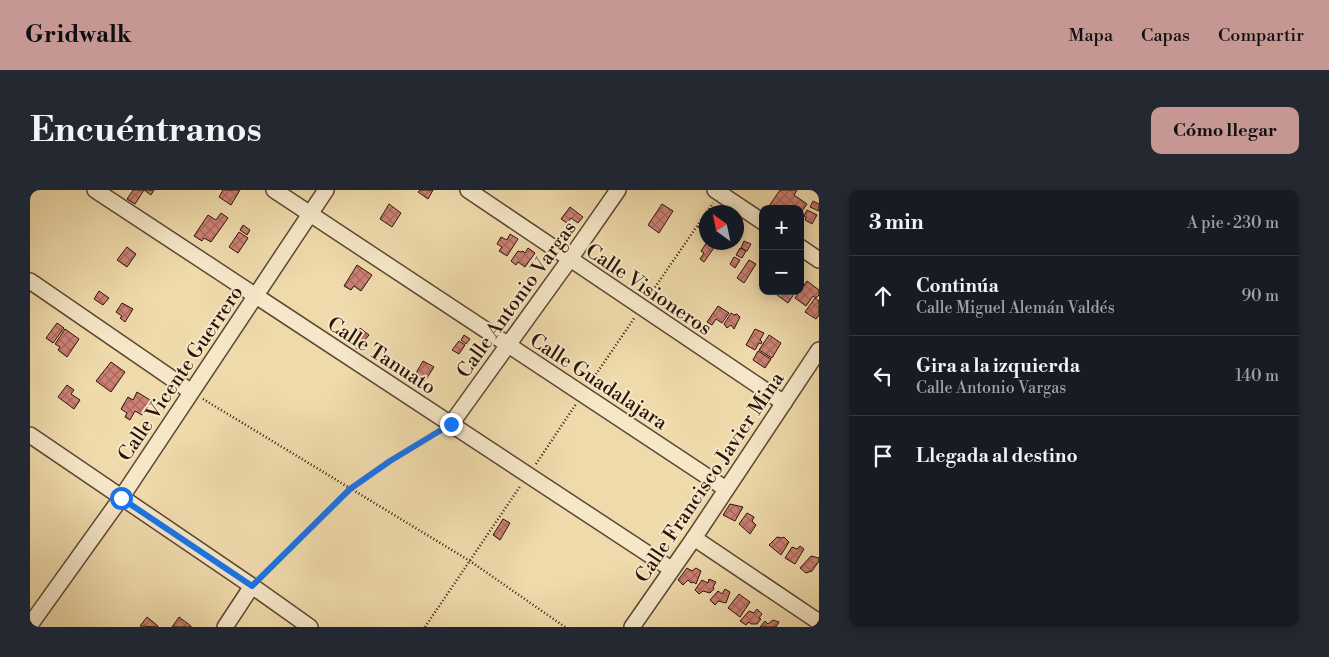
<!DOCTYPE html>
<html lang="es">
<head>
<meta charset="utf-8">
<style>
  body { margin:0; font-family:"Libre Bodoni",serif; background:#242831; color:#f1f3f6 }
  .controls { position:absolute; right:15px; top:15px; display:grid; overflow:hidden; border-radius:10px; box-shadow:0 2px 12px #0003 }
  .controls button { width:45px; height:45px; display:grid; place-items:center; padding:0; border:0; border-bottom:1px solid #363941; background:#171b24; color:#f1f3f6; font:25px sans-serif }
  .compass { position:absolute; left:669px; top:15px; width:45px; height:45px; border-radius:50%; background:#171b24; box-shadow:0 2px 12px #0003; rotate:327deg }
  .stop { position:absolute; width:15px; height:15px; margin:-11px; border:4px solid #1a73e8; border-radius:50%; background:#fff }
  .stop.end { background:#1a73e8; border-color:#fff; box-shadow:0 1px 5px #0008 }
  .list { margin:0; padding:0; list-style:none }
  h2 { display:flex; justify-content:space-between; align-items:center; height:65px; margin:0; padding:0 20px; font-size:21px }
  h2 small { font-size:16px; font-weight:400; color:#9ea1a6 }
  .list li { display:grid; grid-template-columns:32px 1fr auto; gap:15px; align-items:center; box-sizing:border-box; height:80px; padding:0 20px; border-top:1px solid #363941 }
  .list b { display:block; font-size:19px; white-space:nowrap }
  .list p { margin:0; font-size:16px; white-space:nowrap; color:#9ea1a6 }
  .list em { font-size:16px; font-style:normal; color:#9ea1a6 }
  .icon { flex:none; width:28px; height:28px; fill:none; stroke:currentColor; stroke-width:2; stroke-linecap:round; stroke-linejoin:round }
  .map { position:relative; flex:none; width:789px; height:437px; overflow:hidden; border-radius:10px }
  header { display:flex; align-items:center; gap:30px; box-sizing:border-box; height:70px; padding:0 25px; background:#c59692; color:#111 }
  header strong { font-size:24px }
  nav { display:flex; gap:28px; margin-inline-start:auto; font-size:18px }
  .intro { display:flex; align-items:center; justify-content:space-between; box-sizing:border-box; height:120px; padding:0 30px }
  h1 { margin:0; font-size:35px }
  .button { padding:12px 22px; border-radius:10px; background:#c59692; color:#111; font-size:18px; font-weight:700 }
  main { display:flex; gap:30px; padding:0 30px }
  aside { flex:1; background:#171b24; border-radius:10px; box-shadow:0 2px 12px #0003 }
  .map>svg:first-child { display:block }
  .building { fill:url(#building-cross-hatch); stroke:#2c1409 }
  .lines { fill:none; stroke-linecap:round; stroke-linejoin:round }
  .street-casing { stroke:#5d4632; stroke-width:18 }
  .path { stroke:#2c1409; stroke-width:2.5; stroke-dasharray:1 2.5; stroke-linecap:butt }
  .street { stroke:#f5e7c8; stroke-width:15 }
  .route { stroke:#1a73e8; stroke-width:6 }
  .labels { text-anchor:middle; stroke-width:4; stroke-linejoin:round; paint-order:stroke }
  .street-label { font-size:20px; fill:#2c1409; stroke:#f5e7c8 }
</style>
</head>
<body>
<header>
<strong>Gridwalk</strong>
<nav><a>Mapa</a><a>Capas</a><a>Compartir</a></nav>
</header>
<div class="intro"><h1>Encuéntranos</h1><a class="button">Cómo llegar</a></div>
<main>
<div class="map">
<svg width="789" height="437" viewBox="0 0 789 437">
  <defs>
    <pattern id="building-cross-hatch" width="8" height="8" patternUnits="userSpaceOnUse" patternTransform="scale(1.25)"><rect width="8" height="8" fill="#cd8175"/><path d="M0 0l8 8M0 8l8-8" fill="none" stroke="#a7685e"/></pattern>
  </defs>
  <rect width="100%" height="100%" fill="#efdaab"/>
  <filter id="stains"><feTurbulence type="fractalNoise" baseFrequency=".004" numOctaves="4"/><feColorMatrix values="0 0 0 0 .2 0 0 0 0 .09 0 0 0 0 .02 0 0 0 .5 -.17"/></filter>
  <radialGradient id="worn" r=".72"><stop offset=".6" stop-color="#630" stop-opacity="0"/><stop offset="1" stop-color="#630" stop-opacity=".3"/></radialGradient>
  <g class="building">
    <path d="M103,0H124L121,5L114,0L105,14L97,9Z"/>
    <path d="M193,0H210L201,15L189,7Z"/>
    <path d="M390,0H403L398,9L388,2Z"/>
    <path d="M750,0H767L764,5L777,14L770,24V19H737Z"/>
    <path d="M783,11L789,14V21L780,17Z"/>
    <path d="M359,14L371,23L362,37L350,29Z"/>
    <path d="M632,14L643,21L629,43L618,35Z"/>
    <path d="M540,17L553,27L548,33L541,28L537,33L531,29Z"/>
    <path d="M777,20L787,25L782,34L775,30L776,27L774,26Z"/>
    <path d="M191,23L198,28L181,52L174,48L172,51L164,46L178,25L186,30Z"/>
    <path d="M676,26V43L668,37Z"/>
    <path d="M213,35L220,40L217,45L210,40Z"/>
    <path d="M209,42L218,48L208,63L199,57Z"/>
    <path d="M480,44L488,49L477,66L469,61L472,57L467,54L471,47L477,50Z"/>
    <path d="M714,51L721,54L717,61L711,58Z"/>
    <path d="M677,52H688L674,72L670,69L674,63L671,61Z"/>
    <path d="M97,57L106,64L97,77L87,70Z"/>
    <path d="M498,58L505,63L495,77L488,72L486,75L481,71L488,61L491,62L493,61L495,63Z"/>
    <path d="M710,58L716,61L712,68L706,65Z"/>
    <path d="M704,67L710,70L705,78L700,74Z"/>
    <path d="M719,70L726,74L714,93L707,88Z"/>
    <path d="M327,75L342,85L331,101L324,96L321,100L314,96Z"/>
    <path d="M777,91L789,100V105L786,108L783,106L776,116L765,108Z"/>
    <path d="M69,101L79,108L73,115L64,109Z"/>
    <path d="M750,101H766L758,113L747,105Z"/>
    <path d="M785,108L789,111V125L786,129L775,122Z"/>
    <path d="M92,113L103,119L95,132L90,128L92,126L86,122Z"/>
    <path d="M688,116L699,123L692,133L686,129L682,135L677,132Z"/>
    <path d="M701,123L704,125L707,124L710,127L704,139L701,135L697,138L694,134Z"/>
    <path d="M27,133L34,138L23,153L16,148Z"/>
    <path d="M330,138L339,145L327,159L318,152Z"/>
    <path d="M35,139L49,149L37,167L28,160L30,157L25,154Z"/>
    <path d="M725,139L734,143L730,150L732,152L731,154L729,153L725,160L716,155Z"/>
    <path d="M434,145L440,149L436,154L431,150Z"/>
    <path d="M739,145L751,153L742,168L729,160Z"/>
    <path d="M429,151L435,155L429,164L422,160Z"/>
    <path d="M728,161L741,169L735,178L723,170Z"/>
    <path d="M393,171L404,177L393,194L383,188Z"/>
    <path d="M81,172L95,182L81,202L66,191Z"/>
    <path d="M37,195L44,200L41,204L50,210L44,219L28,207Z"/>
    <path d="M107,202L120,210L112,225L105,221L100,230L95,227L97,223L91,219L98,207L103,210Z"/>
    <path d="M700,314L713,317L705,331L693,325Z"/>
    <path d="M717,323L724,327L722,331L726,335L720,344L709,334Z"/>
    <path d="M473,329L480,333L470,350L463,345Z"/>
    <path d="M747,347L752,348L754,347L759,352L751,365L739,355Z"/>
    <path d="M770,356L774,359L765,374L755,368L762,357L767,359Z"/>
    <path d="M781,366L789,368V371L782,381L776,383L770,378Z"/>
    <path d="M657,378L662,381L666,378L671,381L666,394L663,392L661,393L658,390L653,395L648,390Z"/>
    <path d="M679,389L686,392L683,397L684,399L680,403L673,401L669,404L665,400L672,390L678,393Z"/>
    <path d="M695,399L700,402L696,413L688,411L685,415L680,410L688,401L692,404Z"/>
    <path d="M709,404L720,412L710,427L698,418Z"/>
    <path d="M727,419L732,424L729,428L731,429L727,434H721L719,432L716,435L710,431L719,421L724,423Z"/>
    <path d="M117,427L128,436V437L110,436Z"/>
    <path d="M149,427L161,436V437H142Z"/>
    <path d="M743,430L749,432L746,437H730L735,431L738,434Z"/>
  </g>
  <g class="lines">
    <g class="street-casing">
      <g id="street">
        <path d="M65,0L641,379"/>
        <path d="M244,0L696,299"/>
        <path d="M438,0L754,213"/>
        <path d="M685,0L733,32"/>
        <path d="M770,57L789,70"/>
        <path d="M0,91L160,201"/>
        <path d="M421,234L540,69L588,0"/>
        <path d="M0,245L222,396L280,437"/>
        <path d="M664,348L789,432"/>
        <path d="M0,435L91,308L296,0"/>
        <path d="M195,437L222,396"/>
        <path d="M602,437L664,348L789,160"/>
      </g>
    </g>
    <g class="path">
      <path d="M677,22L683,13"/>
      <path d="M619,106L676,23"/>
      <path d="M560,193L605,127"/>
      <path d="M173,209L440,371L535,437"/>
      <path d="M506,274L546,214"/>
      <path d="M231,388L320,299L360,271L409,241"/>
      <path d="M395,437L491,295"/>
    </g>
    <use href="#street" class="street"/>
  </g>
  <g class="lines">
    <path class="route" d="M91,308L222,396L320,299L360,271L421,234"/>
  </g>
  <g class="labels">
    <g class="street-label">
      <text transform="translate(619 99) rotate(34)" y="7">Calle Visioneros</text>
      <text transform="translate(486 109) rotate(-54)" y="7">Calle Antonio Vargas</text>
      <text transform="translate(352 165) rotate(33)" y="7">Calle Tanuato</text>
      <text transform="translate(150 183) rotate(-56)" y="7">Calle Vicente Guerrero</text>
      <text transform="translate(569 191) rotate(33)" y="7">Calle Guadalajara</text>
      <text transform="translate(679 287) rotate(-56)" y="7">Calle Francisco Javier Mina</text>
    </g>
  </g>
  <rect width="100%" height="100%" filter="url(#stains)"/>
  <rect width="100%" height="100%" fill="url(#worn)"/>
</svg>
<div class="controls">
<button>+</button>
<button>−</button>
</div>
<svg class="compass" viewBox="-18 -18 36 36"><path d="M0-13l5 13h-10z" fill="#e53935"/><path d="M0 13l5-13h-10z" fill="#9ea1a6"/></svg>
<div class="stop" style="left:91px;top:308px"></div>
<div class="stop end" style="left:421px;top:234px"></div>
</div>
<aside>
<h2>3 min<small>A pie · 230 m</small></h2>
<ul class="list">
<li><svg class="icon" aria-label="ahead" viewBox="0 0 24 24"><path d="M12 20V5M6 11l6-6 6 6"/></svg><div><b>Continúa</b><p>Calle Miguel Alemán Valdés</p></div><em>90 m</em></li>
<li><svg class="icon" aria-label="left" viewBox="0 0 24 24"><path d="M17 20v-9H6M10 6l-5 5 5 5"/></svg><div><b>Gira a la izquierda</b><p>Calle Antonio Vargas</p></div><em>140 m</em></li>
<li><svg class="icon" aria-label="arrive" viewBox="0 0 24 24"><path d="M6 21V4h12l-3 4 3 4H6"/></svg><div><b>Llegada al destino</b></div></li>
</ul>
</aside>
</main>
</body>
</html>
